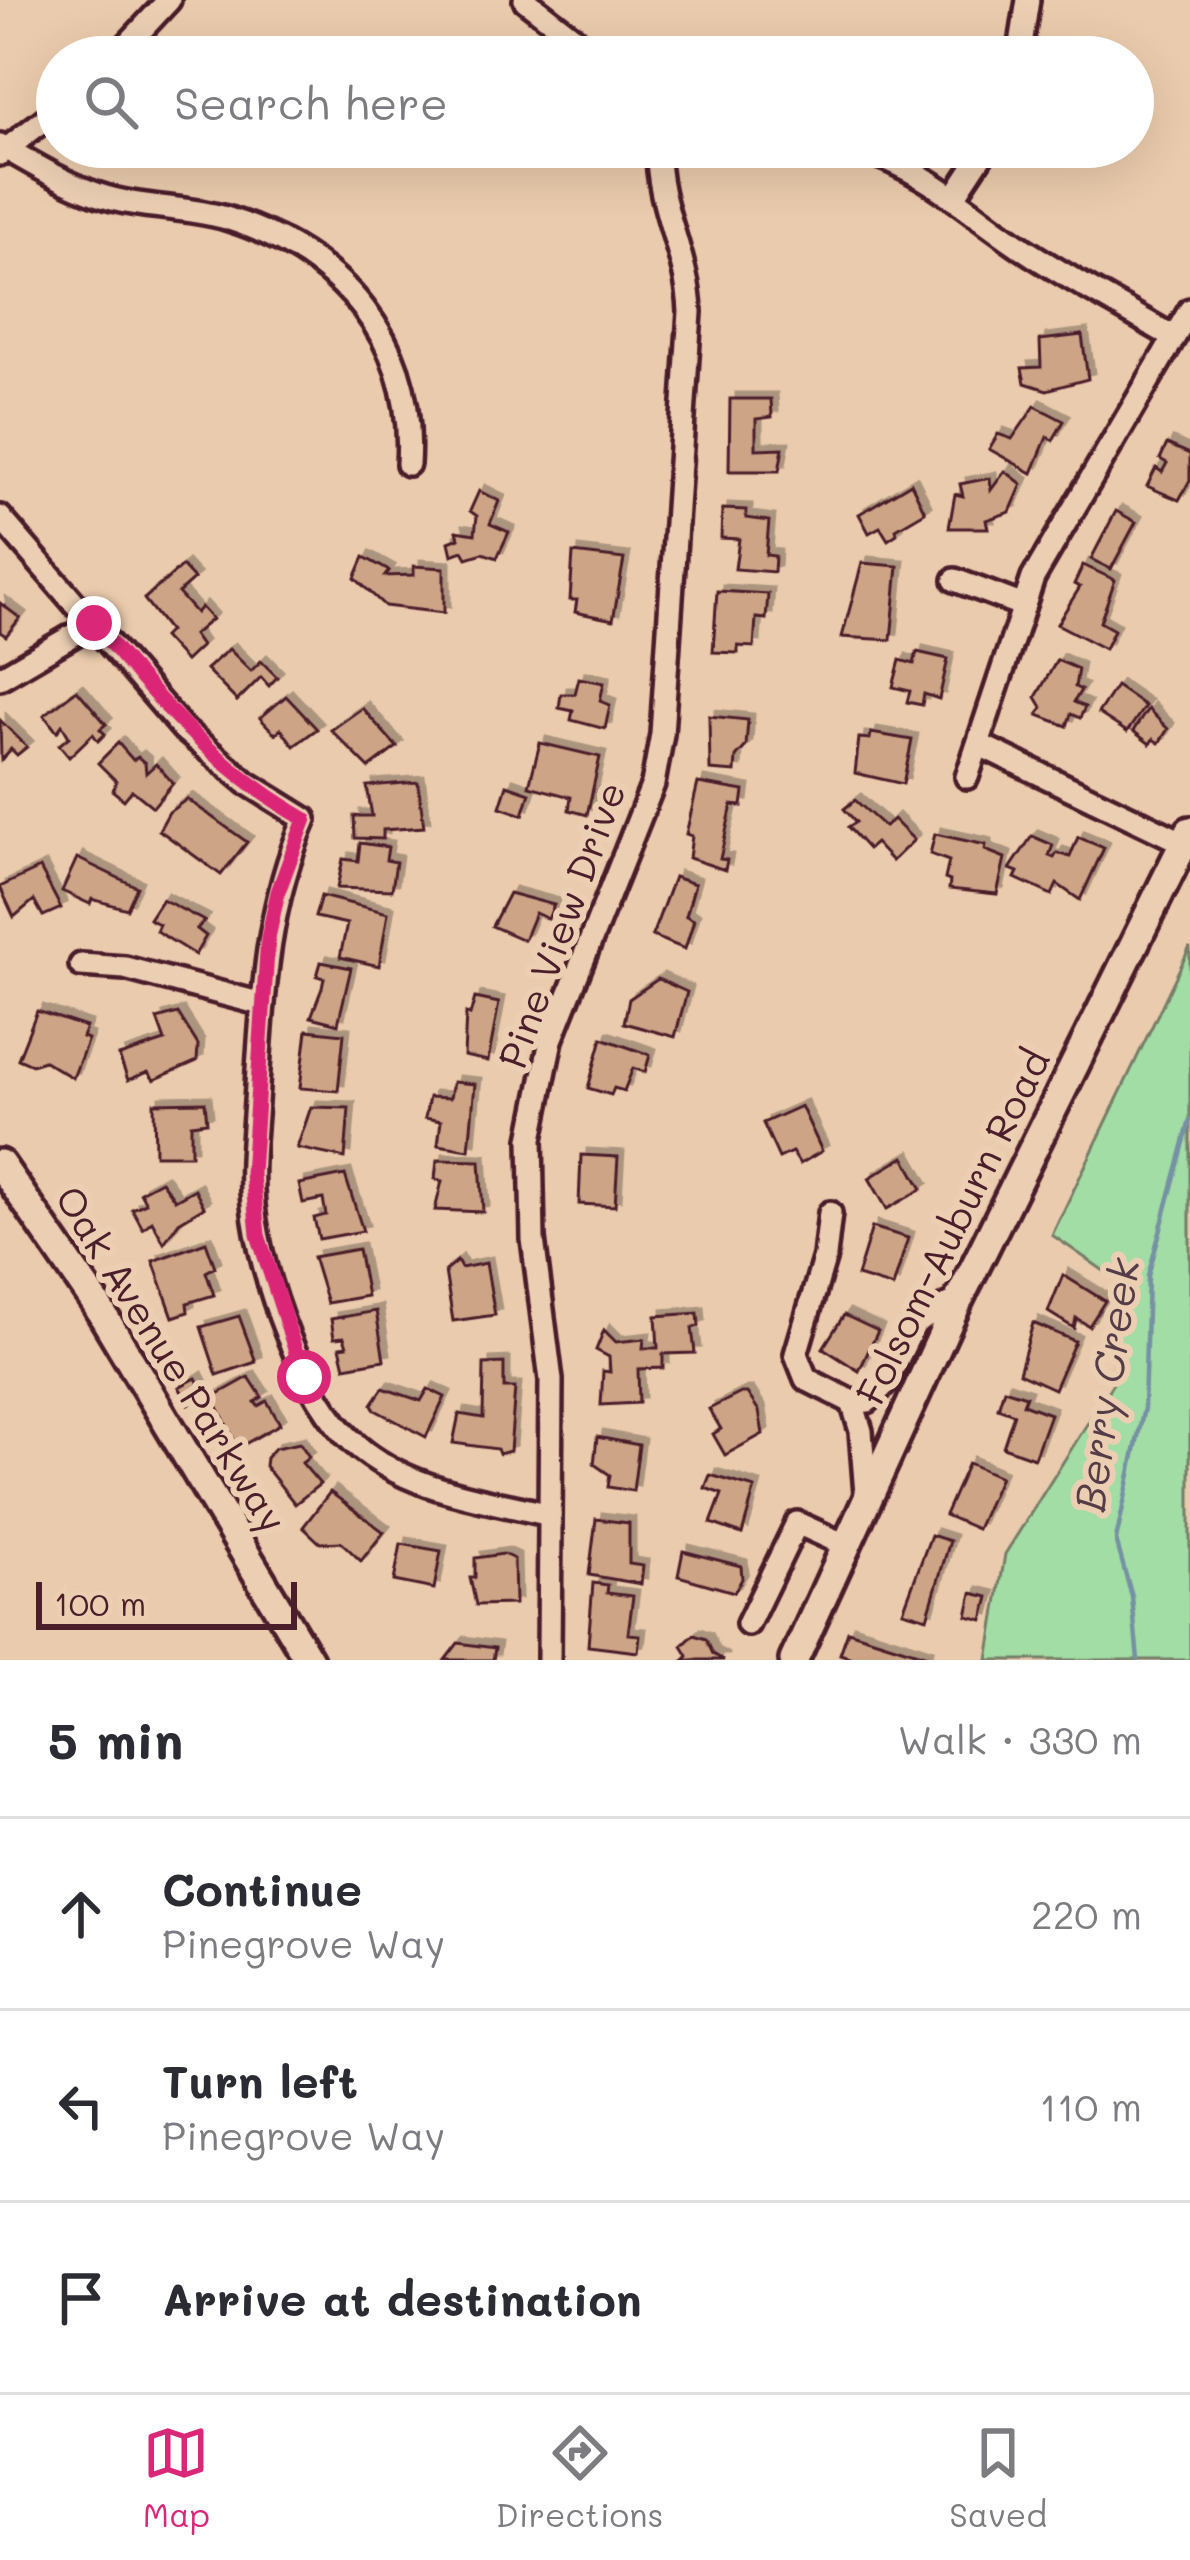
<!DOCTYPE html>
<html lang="en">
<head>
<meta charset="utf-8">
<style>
  body { margin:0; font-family:Mali,sans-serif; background:#f2f2f3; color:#2b2b33 }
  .scale { position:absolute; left:36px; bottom:30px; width:261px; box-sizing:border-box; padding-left:12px; border:6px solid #4a1f2b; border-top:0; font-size:33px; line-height:42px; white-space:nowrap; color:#4a1f2b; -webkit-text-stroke:9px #eccfb3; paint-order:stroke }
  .stop { position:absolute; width:36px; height:36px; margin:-27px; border:9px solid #db2777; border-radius:50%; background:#fff }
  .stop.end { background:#db2777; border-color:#fff; box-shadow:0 3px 12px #0008 }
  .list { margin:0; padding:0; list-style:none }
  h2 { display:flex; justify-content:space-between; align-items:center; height:156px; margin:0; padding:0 48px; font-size:51px }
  h2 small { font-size:39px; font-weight:400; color:#7c7c81 }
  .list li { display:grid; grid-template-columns:78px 1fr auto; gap:36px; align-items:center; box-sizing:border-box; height:192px; padding:0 48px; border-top:3px solid #e1e1e2 }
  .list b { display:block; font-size:45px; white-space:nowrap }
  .list p { margin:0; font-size:39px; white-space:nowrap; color:#7c7c81 }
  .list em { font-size:39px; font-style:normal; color:#7c7c81 }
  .icon { flex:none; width:66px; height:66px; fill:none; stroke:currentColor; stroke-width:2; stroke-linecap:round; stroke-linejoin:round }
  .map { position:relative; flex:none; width:1190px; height:1660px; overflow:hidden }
  .search { position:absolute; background:#fff; box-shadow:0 12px 48px #0002; left:36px; right:36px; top:36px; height:132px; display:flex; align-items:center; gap:30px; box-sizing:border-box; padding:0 42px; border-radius:66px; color:#7c7c81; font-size:45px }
  .sheet { height:732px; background:#fff }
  nav { display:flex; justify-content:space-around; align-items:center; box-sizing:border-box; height:168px; border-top:3px solid #e1e1e2; background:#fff; font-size:33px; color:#7c7c81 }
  nav a { display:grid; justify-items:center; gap:6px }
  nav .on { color:#db2777 }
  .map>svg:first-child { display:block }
  .green { fill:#a1dda4; stroke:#767e68; stroke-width:3 }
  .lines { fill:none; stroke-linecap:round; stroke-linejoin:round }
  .stream { stroke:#7691a4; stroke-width:4.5 }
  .building { fill:#cea486; stroke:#4a1f2b; stroke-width:3; filter:url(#shadow) }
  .minor-casing { stroke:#4a1f2b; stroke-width:30 }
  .major-casing { stroke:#4a1f2b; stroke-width:36 }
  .minor { stroke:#eccfb3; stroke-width:21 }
  .major { stroke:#eccfb3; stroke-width:27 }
  .route { stroke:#db2777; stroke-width:15 }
  .labels { text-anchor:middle; stroke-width:12; stroke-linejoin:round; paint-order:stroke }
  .street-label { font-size:39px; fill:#4a1f2b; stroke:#eccfb3 }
  .water-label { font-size:42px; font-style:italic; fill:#553c49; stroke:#eccfb3 }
</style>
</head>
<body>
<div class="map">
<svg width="1190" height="1660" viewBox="0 0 1190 1660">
  <defs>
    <filter id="shadow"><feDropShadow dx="6" dy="-6" stdDeviation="0" flood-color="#0004"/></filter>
  </defs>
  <rect width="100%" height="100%" fill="#ebcbad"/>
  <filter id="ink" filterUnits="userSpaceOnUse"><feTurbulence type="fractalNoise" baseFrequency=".00833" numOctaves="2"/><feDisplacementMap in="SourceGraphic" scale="24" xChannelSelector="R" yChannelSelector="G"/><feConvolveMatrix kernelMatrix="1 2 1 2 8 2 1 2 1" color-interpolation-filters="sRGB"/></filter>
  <g filter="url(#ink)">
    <path class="green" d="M1190,947V1660H988L1005,1554L1113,1383L1120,1282L1052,1235Z"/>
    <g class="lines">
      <path class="stream" d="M1138,1660L1132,1597L1116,1540L1144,1408L1148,1276L1190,1120"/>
    </g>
    <g class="building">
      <path d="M1082,335L1088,379L1047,390L1025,383L1022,368L1041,367L1040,340Z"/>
      <path d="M730,399H771L772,417L756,419V449L783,448L779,471H729Z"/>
      <path d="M1035,406L1064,421L1053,440L1047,437L1032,473L989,449L998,434L1012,439Z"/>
      <path d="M1167,444L1190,454V480L1179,500L1147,486L1156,468L1162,472L1167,463L1160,459Z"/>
      <path d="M1005,471L1022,484L1010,512L986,520L988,528H949L955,494L963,496L960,484L990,478L991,490Z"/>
      <path d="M911,483L925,512L896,529L897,534L888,540L880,527L869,533L859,514Z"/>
      <path d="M479,491L499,501L490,524L509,532L497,558L483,553L467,558L463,551L452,555L449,542L459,538L457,531L475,534L477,516L470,511Z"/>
      <path d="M722,509L746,510V518L769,521L766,555L775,556L774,572L735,569L739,539L721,538Z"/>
      <path d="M1116,511L1136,522L1111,569L1091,559Z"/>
      <path d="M573,553L624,559L613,620L575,612L577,600H570Z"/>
      <path d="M364,557L389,571L385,576L414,575V566L444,568V613L385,606L355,578Z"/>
      <path d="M862,563L898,566L891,640L842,637Z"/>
      <path d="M1083,565L1115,580L1100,622L1114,630L1105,649L1057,624L1080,587L1074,584Z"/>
      <path d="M182,566L194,579L178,593L196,613L201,607L212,619L193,635L201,646L185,661L163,637L169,631L144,599Z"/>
      <path d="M717,591L768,594L766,619L756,618L754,647L738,646V653L713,652Z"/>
      <path d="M0,603L20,618L6,636L0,632Z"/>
      <path d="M229,649L251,671L261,661L277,677L269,686L261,677L237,701L206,669Z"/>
      <path d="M917,652L948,659L939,699L924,694L922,705L907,702L910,691L893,687L900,660L914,664Z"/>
      <path d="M1057,660L1078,669L1075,687L1081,690L1074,702L1085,707L1080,718L1071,714L1067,726L1038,715L1042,707L1036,697Z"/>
      <path d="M579,678L604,683L600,701L610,705L605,729L571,720L573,711L559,708L561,694H575Z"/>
      <path d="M1116,686L1145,706L1127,732L1098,713Z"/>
      <path d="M77,690L106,724L100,729L105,734L98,741L93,734L69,757L59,745L69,737L62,725L57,732L44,715Z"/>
      <path d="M286,696L317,729L294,746L281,729L275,734L260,718Z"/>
      <path d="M362,708L397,747L369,768L331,730Z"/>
      <path d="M1148,709L1168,729L1159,743L1153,739L1150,744L1133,731Z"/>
      <path d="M709,716L748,720L746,746L736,757L735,772L710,770Z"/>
      <path d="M0,720L27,747L17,755L11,749L1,760Z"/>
      <path d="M871,733L912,740L903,784L855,773L859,738L870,739Z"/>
      <path d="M118,743L133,760L138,757L145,763L146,773L156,764L173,783L153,807L132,790L124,800L113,791L116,781L98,763Z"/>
      <path d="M540,743L600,757L587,815L569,810L571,797L529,786Z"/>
      <path d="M418,782L424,827L383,830V839L355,838L354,816H372L367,786Z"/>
      <path d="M698,783L744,791L742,806L732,805L720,859L727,860L725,870L689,858L692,836L686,834Z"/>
      <path d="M507,785L530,793L523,815L500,807Z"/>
      <path d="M187,799L247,842L221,875L159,830L169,812Z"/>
      <path d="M855,800L885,827L893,819L914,840L892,861L875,843L868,849L848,827L856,822L844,809Z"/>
      <path d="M935,834L986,845L985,850L1005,858L997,894L949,889L950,881L945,879L949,861L930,854Z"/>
      <path d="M1032,836L1053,845L1049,856L1054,858L1057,853L1070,857L1078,837L1104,848L1080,900L1057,884L1052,895L1015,878L1018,872L1010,869Z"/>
      <path d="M360,843L388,847L386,860L396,862L392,890L337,888L343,859L358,861Z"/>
      <path d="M77,858L137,887L127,909L92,899L90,904L62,891Z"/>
      <path d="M40,868L61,908L43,916L34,900L14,917L0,887Z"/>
      <path d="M674,877L695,884L686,916L694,920L685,949L652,936Z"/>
      <path d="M509,893L554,905L548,919L535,913L524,940L492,926Z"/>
      <path d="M321,896L388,913L379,966L340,957L347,924L315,917Z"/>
      <path d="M162,899L204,921L197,929L206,936L195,955L156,931L159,924L149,919Z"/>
      <path d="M321,962L351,968L338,1024L311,1017L322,988L324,978L317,976Z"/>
      <path d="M658,979L687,992L675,1037L624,1023L629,999Z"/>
      <path d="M475,998L499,1003L488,1061L464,1056L466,1013L470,1015Z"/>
      <path d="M37,1011L86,1027L82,1037L88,1039L73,1078L44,1061L32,1065L18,1059Z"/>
      <path d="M178,1013L198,1045L197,1061L154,1080L148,1072L128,1080L119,1056L165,1041L157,1019Z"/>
      <path d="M307,1030L344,1034L338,1091L300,1088Z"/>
      <path d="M602,1038L650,1055L645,1072L633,1068L624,1091L614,1088L611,1095L588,1088Z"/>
      <path d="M453,1082L475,1084L469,1150L438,1145L441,1121L425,1118L429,1097L450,1098Z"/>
      <path d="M205,1102L207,1122L191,1124V1155H155L154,1103Z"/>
      <path d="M801,1106L822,1151L800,1164L792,1152L779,1158L763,1123Z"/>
      <path d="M311,1107L349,1108L345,1158L297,1148Z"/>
      <path d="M581,1155L618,1157L615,1206L579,1204Z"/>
      <path d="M904,1157L922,1189L887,1209L869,1178Z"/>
      <path d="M437,1160L480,1161L483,1212L435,1210L442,1181L435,1179Z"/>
      <path d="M345,1175L363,1231L319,1239L314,1218L326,1215L323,1199L303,1203L299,1184Z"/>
      <path d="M161,1181L175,1200L195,1189L204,1207L179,1222L164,1243L152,1221L143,1229L132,1209L146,1203L140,1192Z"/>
      <path d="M872,1227L908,1238L893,1287L857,1276Z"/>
      <path d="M206,1242L215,1267L206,1272L214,1295L187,1303L188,1312L173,1317L153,1261Z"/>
      <path d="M358,1249L367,1296L327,1303L313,1257Z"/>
      <path d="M457,1261L461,1268L486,1263L495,1315L453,1321L445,1271Z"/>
      <path d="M1063,1275L1105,1301L1089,1326L1076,1318L1074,1328L1048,1312Z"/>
      <path d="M376,1311L384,1360L345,1367L340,1347L347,1346L344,1337L334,1338L331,1319Z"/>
      <path d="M698,1313L699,1326L692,1328L695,1353L663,1354V1368L638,1369L639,1403L601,1405L603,1371L610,1372L609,1357L596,1350L604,1330L616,1342L644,1339L643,1348H658L656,1316Z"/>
      <path d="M844,1315L878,1331L859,1371L823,1348Z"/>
      <path d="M239,1316L256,1362L217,1375L201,1327Z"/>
      <path d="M1033,1323L1075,1341L1054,1389L1019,1373Z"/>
      <path d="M504,1363V1388H515L510,1451L499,1454L497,1449L453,1443L459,1414L483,1418L484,1364Z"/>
      <path d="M249,1377L262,1397L255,1402L258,1406L267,1401L280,1424L238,1448L213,1397Z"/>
      <path d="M196,1378L205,1395L189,1404L179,1387Z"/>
      <path d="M383,1388L421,1401L428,1389L445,1397L426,1437L375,1410L372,1404Z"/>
      <path d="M1004,1389L1026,1396L1023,1404L1050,1414L1034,1458L1003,1447L1014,1414L998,1408Z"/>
      <path d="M741,1393H747L759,1411L763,1434L725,1455L713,1434L721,1429L709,1409Z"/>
      <path d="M597,1437L639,1445L633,1491L608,1487L610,1475L594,1464Z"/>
      <path d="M300,1443L309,1457L302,1463L320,1484L295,1504L265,1466L266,1458L275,1448Z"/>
      <path d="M968,1463L1000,1477L977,1529L945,1515Z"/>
      <path d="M710,1475L755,1488L742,1534L711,1523L722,1494L705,1488Z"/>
      <path d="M330,1492L384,1532L361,1561L341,1542L320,1543L303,1527Z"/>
      <path d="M596,1519L629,1523V1564L643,1566L641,1584L589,1575Z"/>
      <path d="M931,1535L950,1541L927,1618L903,1611Z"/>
      <path d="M401,1544L441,1551L434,1589L394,1581Z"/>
      <path d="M683,1551L741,1566L742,1579L734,1592L678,1576Z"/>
      <path d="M503,1554L514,1559L515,1604L476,1605L470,1578H475V1558Z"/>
      <path d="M593,1583L608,1585L607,1593L633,1596L628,1634L640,1635L638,1652L588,1646Z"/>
      <path d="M972,1593L989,1597L983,1620L967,1616Z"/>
      <path d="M848,1631L927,1656L925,1660H858L840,1654Z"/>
      <path d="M694,1635L706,1639L713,1654L724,1660H684L688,1656L682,1646Z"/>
      <path d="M458,1643L495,1648L493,1660H445Z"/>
    </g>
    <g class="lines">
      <g class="minor-casing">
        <g id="minor">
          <path d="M525,0L598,57"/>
          <path d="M116,57L169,0"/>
          <path d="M1019,57L1028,0"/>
          <path d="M0,145C33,164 64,183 99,195C140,209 185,206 226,218C342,254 416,341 408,464"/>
          <path d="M854,147C939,175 966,213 1036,257C1080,285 1127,310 1173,337"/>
          <path d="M0,154L57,110"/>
          <path d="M956,194L987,147"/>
          <path d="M0,517L183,729L247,783L305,819C267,906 263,992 257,1086C255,1125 249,1166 253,1205C260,1276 302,1396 355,1444C408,1491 484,1499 550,1515"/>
          <path d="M955,580L1021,605"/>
          <path d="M0,678L94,623"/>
          <path d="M980,745L1184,843"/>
          <path d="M967,777L1033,578L1190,310"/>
          <path d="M81,965L125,968L262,1004"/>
          <path d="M830,1213L825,1256L796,1354L806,1379L852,1402L868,1401L885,1384L915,1323L959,1299"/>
          <path d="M852,1402L861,1431L866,1494"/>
          <path d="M748,1624L797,1523L843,1544"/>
          <path d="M549,1660L551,1380L533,1239L531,1139L551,1040L653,784L662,734L690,312C688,254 656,205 658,147"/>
        </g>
      </g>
      <g class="major-casing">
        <g id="major">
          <path d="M0,1164L95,1302L309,1660"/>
          <path d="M794,1660L959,1299L1190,831"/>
        </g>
      </g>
      <use href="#minor" class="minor"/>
      <use href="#major" class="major"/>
    </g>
  </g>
  <g class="lines" filter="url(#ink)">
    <path class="route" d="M94,623C158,701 217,769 305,819L278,892L268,938L252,1174L258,1235L304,1377"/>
  </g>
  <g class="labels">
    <g class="street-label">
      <text transform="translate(562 925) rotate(-70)" y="14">Pine View Drive</text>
      <text transform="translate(953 1227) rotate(-64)" y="14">Folsom-Auburn Road</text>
      <text transform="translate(171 1359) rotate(58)" y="14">Oak Avenue Parkway</text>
    </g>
    <g class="water-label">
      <text transform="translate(1107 1385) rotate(-82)" y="15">Berry Creek</text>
    </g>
  </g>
</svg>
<div class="scale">100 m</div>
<div class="stop" style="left:304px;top:1377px"></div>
<div class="stop end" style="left:94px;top:623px"></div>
<div class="search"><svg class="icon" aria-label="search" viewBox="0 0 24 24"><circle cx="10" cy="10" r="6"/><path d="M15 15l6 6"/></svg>Search here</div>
</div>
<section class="sheet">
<h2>5 min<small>Walk · 330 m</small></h2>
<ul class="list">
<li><svg class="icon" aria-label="ahead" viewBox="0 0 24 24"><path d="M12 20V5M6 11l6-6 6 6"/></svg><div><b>Continue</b><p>Pinegrove Way</p></div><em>220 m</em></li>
<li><svg class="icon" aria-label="left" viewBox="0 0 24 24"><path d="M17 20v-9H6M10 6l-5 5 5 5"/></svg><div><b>Turn left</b><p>Pinegrove Way</p></div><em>110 m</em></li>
<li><svg class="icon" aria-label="arrive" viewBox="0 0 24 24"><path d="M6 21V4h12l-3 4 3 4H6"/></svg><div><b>Arrive at destination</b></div></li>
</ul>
</section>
<nav>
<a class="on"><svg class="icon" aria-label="map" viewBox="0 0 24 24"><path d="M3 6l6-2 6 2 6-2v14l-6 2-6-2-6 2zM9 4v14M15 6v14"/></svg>Map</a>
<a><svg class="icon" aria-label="directions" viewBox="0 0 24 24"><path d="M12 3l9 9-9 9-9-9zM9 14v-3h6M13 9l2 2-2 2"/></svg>Directions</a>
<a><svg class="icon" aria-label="saved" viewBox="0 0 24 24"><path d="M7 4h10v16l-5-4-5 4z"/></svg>Saved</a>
</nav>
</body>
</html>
